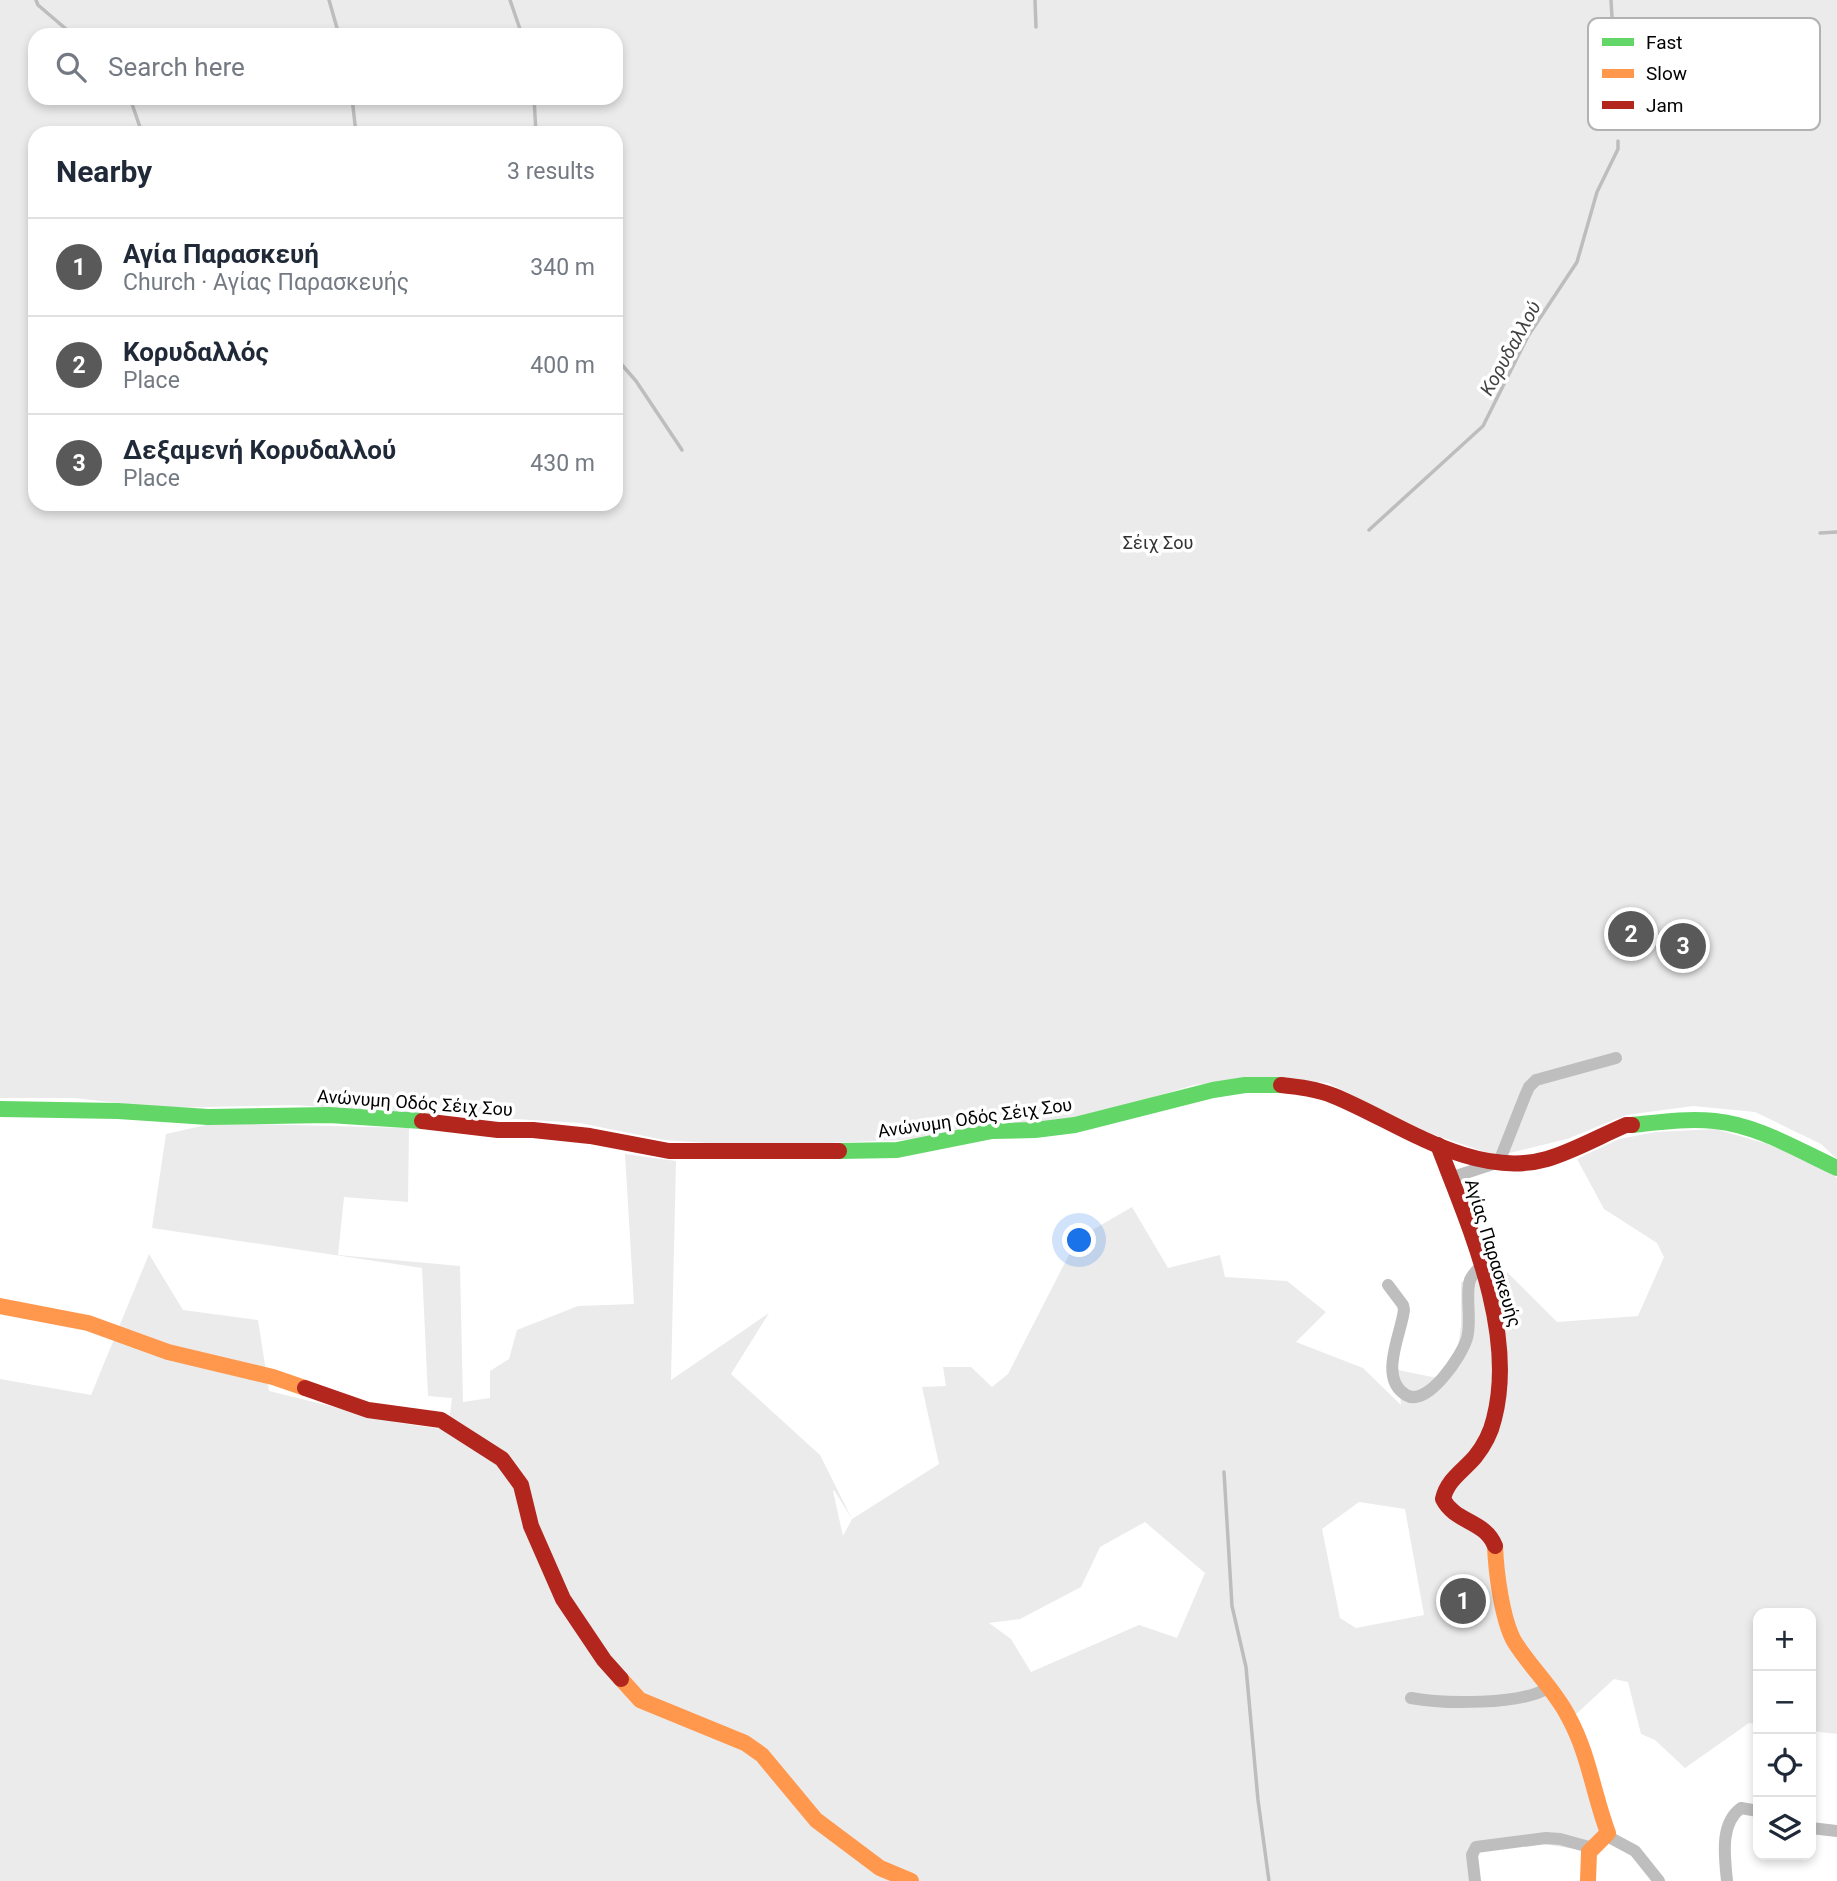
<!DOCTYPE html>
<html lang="en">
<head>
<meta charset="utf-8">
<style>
  body { margin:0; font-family:Roboto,sans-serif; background:#f2f2f3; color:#1f2937 }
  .controls { position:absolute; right:21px; bottom:21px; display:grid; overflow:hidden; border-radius:14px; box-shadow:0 4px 10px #0003 }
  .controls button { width:63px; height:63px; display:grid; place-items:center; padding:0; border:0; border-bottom:2px solid #e0e1e3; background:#fff; color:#1f2937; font:35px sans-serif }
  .you { position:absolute; left:1080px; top:1241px; width:24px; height:24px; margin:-18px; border:5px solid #fff; border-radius:50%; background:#1a73e8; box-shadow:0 0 0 10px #1a73e833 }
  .badge { display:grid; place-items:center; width:46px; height:46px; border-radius:50%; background:#595959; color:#fff; font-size:23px; font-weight:700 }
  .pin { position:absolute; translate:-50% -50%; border:4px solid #fff; box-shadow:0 2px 7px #0006 }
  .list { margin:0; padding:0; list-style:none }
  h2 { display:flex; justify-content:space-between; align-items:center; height:91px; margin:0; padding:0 28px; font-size:30px }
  h2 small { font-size:23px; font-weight:400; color:#747a83 }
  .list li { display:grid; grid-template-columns:46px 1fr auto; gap:21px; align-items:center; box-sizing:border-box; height:98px; padding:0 28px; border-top:2px solid #e0e1e3 }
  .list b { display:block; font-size:26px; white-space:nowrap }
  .list p { margin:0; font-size:23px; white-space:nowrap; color:#747a83 }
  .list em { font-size:23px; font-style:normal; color:#747a83 }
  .icon { flex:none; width:38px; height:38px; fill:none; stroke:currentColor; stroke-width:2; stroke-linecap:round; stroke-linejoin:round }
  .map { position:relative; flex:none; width:1837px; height:1881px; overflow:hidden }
  .search { position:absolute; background:#fff; box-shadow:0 4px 10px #0003; left:28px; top:28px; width:595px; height:77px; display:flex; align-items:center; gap:18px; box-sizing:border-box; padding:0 24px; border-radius:21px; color:#747a83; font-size:26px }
  .panel { position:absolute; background:#fff; box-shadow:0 4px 10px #0003; left:28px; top:126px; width:595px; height:385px; border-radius:21px }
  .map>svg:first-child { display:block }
  .green { fill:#ebebeb; fill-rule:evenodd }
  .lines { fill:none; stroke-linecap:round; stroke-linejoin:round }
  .stream { stroke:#bdbdbd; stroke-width:3.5 }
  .street { stroke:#bebebe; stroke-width:12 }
  .fast { stroke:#63d668; stroke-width:16 }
  .slow { stroke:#ff974d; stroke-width:16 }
  .jam { stroke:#b3261e; stroke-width:16 }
  .labels { text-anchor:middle; stroke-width:7; stroke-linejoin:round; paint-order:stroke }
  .park-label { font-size:18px; fill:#313131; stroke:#fff }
  .street-label { font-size:18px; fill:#000; stroke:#fff }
  .water-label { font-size:19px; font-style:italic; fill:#424242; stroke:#fff }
  .key { fill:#fff; stroke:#b2b2b2; stroke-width:2 }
  .key-label { font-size:19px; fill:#000 }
</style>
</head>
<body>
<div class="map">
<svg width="1837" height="1881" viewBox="0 0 1837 1881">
  <rect width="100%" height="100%" fill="#fff"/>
  <g class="green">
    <path d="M0,0H1837V1159L1821,1144L1755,1112L1693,1106L1626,1115L1567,1139L1497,1156L1429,1133L1328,1083L1266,1077L1194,1085L1065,1124L902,1140L752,1146L664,1140L580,1123L293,1105L162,1108L74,1098H0ZM35,35H616V98H35ZM35,133H616V504H35Z"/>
    <path d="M215,1123L409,1128L408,1202L344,1197L338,1255L460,1266L463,1402L490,1398V1371L509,1359L517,1330L578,1306L634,1304L625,1154L676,1161L671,1380L769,1313L731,1374L820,1455L852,1519L939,1464L922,1387L946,1386L943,1367H971L992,1387L1008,1374L1077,1239L1132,1207L1168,1268L1220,1255L1225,1277L1287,1281L1326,1312L1296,1342L1363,1368L1401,1405L1398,1370L1437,1378L1458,1349L1461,1325V1282L1508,1273L1557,1322L1638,1316L1664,1257L1657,1243L1604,1209L1577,1159L1619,1139L1656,1132L1716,1129L1767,1144L1832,1171L1837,1179V1734L1811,1731V1613H1758V1724L1749,1723L1685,1768L1655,1740L1641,1734L1628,1682L1614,1679L1573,1717L1603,1827L1595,1852L1536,1843L1476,1852L1478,1881H0V1379L91,1395L149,1254L183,1310L258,1320L269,1391L399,1423L448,1430L452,1398L428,1396L422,1268L152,1228L166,1134ZM834,1490L852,1519L843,1536L833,1491ZM1359,1502L1405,1509L1424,1615L1356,1628L1340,1618L1322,1529ZM1145,1522L1205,1573L1177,1638L1139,1625L1031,1672L1011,1639L989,1623L1020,1619L1081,1587L1100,1547Z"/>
  </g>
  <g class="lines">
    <g class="stream">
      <path d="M36,0L38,5L73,35"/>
      <path d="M329,0L339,35"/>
      <path d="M510,0L522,35"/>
      <path d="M1035,0L1036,27"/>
      <path d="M1611,0L1618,122"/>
      <path d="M130,98L142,133"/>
      <path d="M352,98L356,133"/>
      <path d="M534,98L536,133"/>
      <path d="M616,358L636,381L682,450"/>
      <path d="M1369,530L1483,426L1528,336L1577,262L1597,192L1618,149V141"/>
      <path d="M1820,533L1837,532"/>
      <path d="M1224,1472L1232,1606L1246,1667L1258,1800L1269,1881"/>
    </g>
    <g class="street">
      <path d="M1450,1178L1499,1162L1525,1096L1529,1087L1536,1080L1616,1058"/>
      <path d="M1388,1285L1403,1305L1404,1310C1401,1335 1378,1378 1406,1395C1427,1408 1462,1356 1467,1338C1472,1321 1465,1293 1470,1280C1472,1275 1477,1270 1480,1267"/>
      <path d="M1411,1698C1443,1704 1521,1705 1548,1688"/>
      <path d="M1811,1828L1837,1831"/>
      <path d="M1607,1836L1635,1851L1659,1881"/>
      <path d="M1475,1881L1472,1855L1476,1847L1546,1838L1560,1839L1593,1848"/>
      <path d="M1727,1881C1725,1858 1719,1824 1741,1808L1758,1811"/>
    </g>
    <g class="fast">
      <path d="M0,1109L118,1111L208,1117L329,1115L422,1121"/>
      <path d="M1632,1125C1660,1122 1687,1118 1715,1121C1757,1125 1798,1150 1837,1168"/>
      <path d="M839,1151L897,1150L992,1131L1035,1130L1075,1125L1213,1090L1245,1085H1281"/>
    </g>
    <g class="slow">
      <path d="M0,1306L88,1323L168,1352L273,1377L305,1388"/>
      <path d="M1495,1546C1496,1572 1502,1619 1514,1641C1530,1667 1554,1689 1568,1716C1589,1754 1593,1793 1608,1833L1589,1852L1588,1881"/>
      <path d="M621,1679L640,1700L745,1743L762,1755L816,1820L880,1868L911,1881"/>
    </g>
    <g class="jam">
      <path d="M1281,1085C1299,1087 1317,1089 1334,1096C1398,1122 1473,1180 1547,1159C1574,1151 1600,1136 1626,1125H1632"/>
      <path d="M422,1121L498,1130H533L590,1136L669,1151H839"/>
      <path d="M1438,1145C1469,1226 1517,1332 1494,1419C1491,1432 1483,1447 1475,1457C1463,1471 1447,1480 1443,1499C1455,1523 1485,1520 1495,1546"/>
      <path d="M305,1388L368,1410L441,1420L502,1459L521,1485L531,1526L563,1599L604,1660L621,1679"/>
    </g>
  </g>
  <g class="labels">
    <g class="park-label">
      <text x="1158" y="549">Σέιχ Σου</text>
    </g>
    <g class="street-label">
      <text transform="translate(415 1103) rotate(4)" y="6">Ανώνυμη Οδός Σέιχ Σου</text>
      <text transform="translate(975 1118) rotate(-8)" y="6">Ανώνυμη Οδός Σέιχ Σου</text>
      <text transform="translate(1493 1253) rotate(73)" y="6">Αγίας Παρασκευής</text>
    </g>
    <g class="water-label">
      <text transform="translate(1510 348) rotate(-61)" y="7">Κορυδαλλού</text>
    </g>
  </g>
  <rect x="1588" y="18" width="232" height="112" rx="10" class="key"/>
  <rect x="1602" y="38" width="32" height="8" fill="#63d668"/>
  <rect x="1602" y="69" width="32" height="9" fill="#ff974d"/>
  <rect x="1602" y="101" width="32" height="8" fill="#b3261e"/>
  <g class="key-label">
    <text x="1646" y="49">Fast</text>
    <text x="1646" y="80">Slow</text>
    <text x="1646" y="112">Jam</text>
  </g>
</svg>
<div class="controls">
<button>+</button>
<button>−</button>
<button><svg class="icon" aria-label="locate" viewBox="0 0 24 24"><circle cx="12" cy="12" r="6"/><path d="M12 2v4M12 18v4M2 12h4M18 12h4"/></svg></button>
<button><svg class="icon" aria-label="layers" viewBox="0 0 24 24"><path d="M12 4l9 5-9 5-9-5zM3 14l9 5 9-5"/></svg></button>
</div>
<div class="you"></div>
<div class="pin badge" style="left:1463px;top:1601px">1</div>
<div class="pin badge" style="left:1631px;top:934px">2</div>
<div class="pin badge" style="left:1683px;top:946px">3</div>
<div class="search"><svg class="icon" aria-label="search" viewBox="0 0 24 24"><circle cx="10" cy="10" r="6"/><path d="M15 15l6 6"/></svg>Search here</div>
<section class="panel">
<h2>Nearby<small>3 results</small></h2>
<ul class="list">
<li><span class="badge">1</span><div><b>Αγία Παρασκευή</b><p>Church · Αγίας Παρασκευής</p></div><em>340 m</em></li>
<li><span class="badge">2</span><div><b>Κορυδαλλός</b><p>Place</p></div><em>400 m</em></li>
<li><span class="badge">3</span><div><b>Δεξαμενή Κορυδαλλού</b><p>Place</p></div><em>430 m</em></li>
</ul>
</section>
</div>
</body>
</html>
